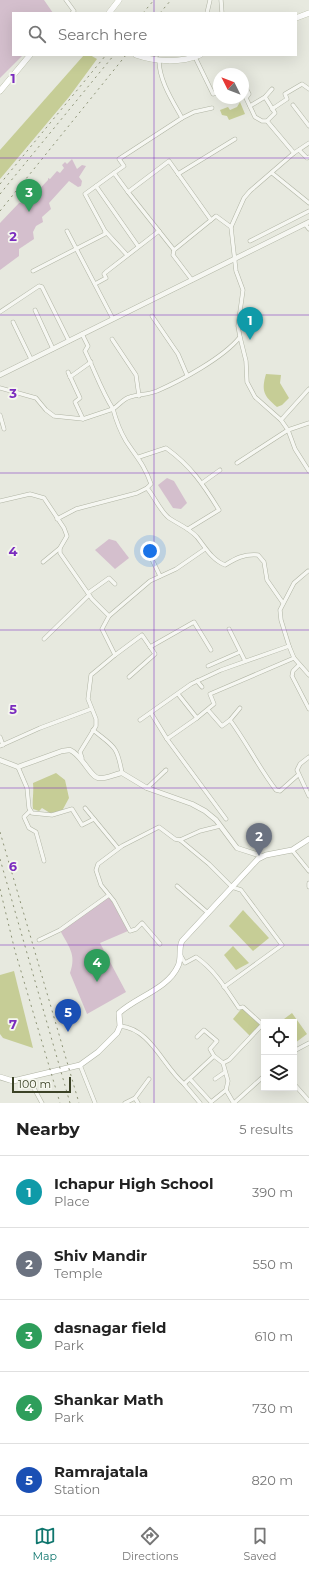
<!DOCTYPE html>
<html lang="en">
<head>
<meta charset="utf-8">
<style>
  body { margin:0; font-family:Montserrat,sans-serif; background:#f6f6f6; color:#222 }
  .controls { position:absolute; right:12px; bottom:12px; display:grid; overflow:hidden; border-radius:0px; box-shadow:0 4px 16px #0002 }
  .controls button { width:36px; height:36px; display:grid; place-items:center; padding:0; border:0; border-bottom:1px solid #e0e0e0; background:#fff; color:#222; font:20px sans-serif }
  .compass { position:absolute; left:213px; top:68px; width:36px; height:36px; border-radius:50%; background:#fff; box-shadow:0 4px 16px #0002; rotate:312deg }
  .scale { position:absolute; left:12px; bottom:10px; width:59px; box-sizing:border-box; padding-left:4px; border:2px solid #3b4226; border-top:0; font-size:11px; line-height:14px; white-space:nowrap; color:#3b4226; -webkit-text-stroke:3px #f5f7ee; paint-order:stroke }
  .you { position:absolute; left:150px; top:551px; width:14px; height:14px; margin:-10px; border:3px solid #fff; border-radius:50%; background:#1a73e8; box-shadow:0 0 0 6px #1a73e833 }
  .badge { display:grid; place-items:center; width:26px; height:26px; border-radius:50%; background:#0f766e; color:#fff; font-size:13px; font-weight:700 }
  .pin { position:absolute; translate:-50% -33px; filter:drop-shadow(0 1px 2px #0008) }
  .pin::after { content:''; position:absolute; top:21px; width:14px; height:12px; background:inherit; clip-path:polygon(0 0,100% 0,50% 100%) }
  .list { margin:0; padding:0; list-style:none }
  h2 { display:flex; justify-content:space-between; align-items:center; height:52px; margin:0; padding:0 16px; font-size:17px }
  h2 small { font-size:13px; font-weight:400; color:#767676 }
  .list li { display:grid; grid-template-columns:26px 1fr auto; gap:12px; align-items:center; box-sizing:border-box; height:72px; padding:0 16px; border-top:1px solid #e0e0e0 }
  .list b { display:block; font-size:15px; white-space:nowrap }
  .list p { margin:0; font-size:13px; white-space:nowrap; color:#767676 }
  .list em { font-size:13px; font-style:normal; color:#767676 }
  .icon { flex:none; width:22px; height:22px; fill:none; stroke:currentColor; stroke-width:2; stroke-linecap:round; stroke-linejoin:round }
  .map { position:relative; flex:none; width:309px; height:1103px; overflow:hidden }
  .search { position:absolute; background:#fff; box-shadow:0 4px 16px #0002; left:12px; right:12px; top:12px; height:44px; display:flex; align-items:center; gap:10px; box-sizing:border-box; padding:0 14px; border-radius:0px; color:#767676; font-size:15px }
  .sheet { height:412px; background:#fff }
  nav { display:flex; justify-content:space-around; align-items:center; box-sizing:border-box; height:56px; border-top:1px solid #e0e0e0; background:#fff; font-size:11px; color:#767676 }
  nav a { display:grid; justify-items:center; gap:2px }
  nav .on { color:#0f766e }
  .map>svg:first-child { display:block }
  .green { fill:#d4bfcd }
  .water { fill:#c6cd96 }
  .lines { fill:none; stroke-linecap:round; stroke-linejoin:round }
  .minor-casing { stroke:#b0b4a4; stroke-width:4.5 }
  .tertiary-casing { stroke:#b0b4a4; stroke-width:5.5 }
  .secondary-casing { stroke:#b0b4a4; stroke-width:6 }
  .primary-casing { stroke:#b1b69d; stroke-width:6 }
  .minor { stroke:#f6f7f2; stroke-width:3.5 }
  .tertiary { stroke:#f6f7f2; stroke-width:4.5 }
  .secondary { stroke:#fff; stroke-width:5 }
  .primary { stroke:#fff; stroke-width:5.5 }
  .rail { stroke:#8e9477; stroke-width:1; stroke-dasharray:2 4; stroke-linecap:butt }
  .grid { fill:none; stroke:#7b2cbf; stroke-width:1; stroke-opacity:0.55 }
  .grid-label { font-size:13px; text-anchor:middle; font-weight:bold; fill:#7b2cbf; stroke:#f5f7ee; stroke-width:3.5; stroke-linejoin:round; paint-order:stroke }
</style>
</head>
<body>
<div class="map">
<svg width="309" height="1103" viewBox="0 0 309 1103">
  <rect width="100%" height="100%" fill="#e7e9df"/>
  <g class="green">
    <path d="M0,0H44L53,13H13V55H23L0,78Z"/>
    <path d="M72,159L77,169L82,165L86,166L79,177L82,181L81,186L78,187L69,181L49,203L51,209L42,217L43,222L36,226L33,232L34,239L19,249V256L0,270V223L19,203L29,200L48,180V178L50,179L57,171L60,173L64,168L62,165L65,162L67,164Z"/>
    <path d="M167,478L174,481L187,503L181,509L173,508L158,485Z"/>
    <path d="M109,539L116,541L129,558L115,569L95,550Z"/>
    <path d="M109,896L128,931L100,943L126,992L87,1014L70,973C77,954 68,946 60,930Z"/>
  </g>
  <g class="water">
    <path d="M84,55H90L97,59L69,97L0,179V150Z"/>
    <path d="M240,102L245,114L229,120L227,116L222,115L220,110L228,107L230,110L237,107Z"/>
    <path d="M266,374L281,375L280,383L289,398L282,405L277,407C264,396 261,391 266,374Z"/>
    <path d="M56,773L65,780L69,798L62,811L50,813L42,808L39,811L33,809C32,800 34,793 33,783Z"/>
    <path d="M243,910L269,938L253,951L229,926Z"/>
    <path d="M233,946L249,963L236,970L224,955Z"/>
    <path d="M14,971L33,1048L3,1038L0,1034V975Z"/>
    <path d="M243,1007L263,1023L250,1036L233,1019Z"/>
    <path d="M292,1013L307,1034L295,1043L294,1022H280Z"/>
  </g>
  <g class="lines">
    <g class="minor-casing">
      <g id="minor">
        <path d="M66,0L74,11L72,13"/>
        <path d="M221,0L222,13"/>
        <path d="M207,13L210,0"/>
        <path d="M156,55H157"/>
        <path d="M195,57L213,94L219,92"/>
        <path d="M159,60C159,80 172,100 182,118L119,159L124,166L114,173L128,192L169,161L211,220"/>
        <path d="M243,82L249,94L246,98L255,117L262,121H267L294,153"/>
        <path d="M265,97L275,113L267,121"/>
        <path d="M293,105L309,126"/>
        <path d="M250,106L265,97L272,89"/>
        <path d="M272,109L287,99L285,94L302,84L309,89"/>
        <path d="M182,118L194,112L212,108"/>
        <path d="M299,150L307,158L309,157"/>
        <path d="M114,173L85,194L105,231L127,255"/>
        <path d="M272,173L309,203"/>
        <path d="M178,174L235,139"/>
        <path d="M96,186L138,246"/>
        <path d="M128,192L174,250"/>
        <path d="M305,224L309,229"/>
        <path d="M67,231L113,319"/>
        <path d="M250,241L309,211"/>
        <path d="M33,271L105,234V231"/>
        <path d="M192,280L173,255L174,250L216,216L231,227"/>
        <path d="M95,284L106,278L104,274L106,272L159,231"/>
        <path d="M35,310L53,349"/>
        <path d="M0,312L39,286L42,287L69,341"/>
        <path d="M152,316L178,354L187,375"/>
        <path d="M13,322L31,359"/>
        <path d="M82,334L88,346L85,351C95,371 101,390 113,409C118,406 124,398 130,397C140,394 147,395 157,391C182,380 223,358 240,337L238,326L243,290L236,271L231,227L244,198L250,191L294,153L309,143"/>
        <path d="M240,337L246,361L247,382L255,397L281,420L288,430L295,449L309,471"/>
        <path d="M112,339L136,375L139,396"/>
        <path d="M68,372L80,398L75,402L83,419"/>
        <path d="M70,377L91,362"/>
        <path d="M0,388L36,398L46,410L54,416L83,419L113,409C116,420 120,431 126,441C137,458 144,464 151,484L147,488C154,496 160,511 169,518C178,524 189,528 197,537C205,547 212,560 225,565C236,558 244,554 258,555L264,562L267,580L283,603"/>
        <path d="M0,415L4,429"/>
        <path d="M281,420L309,389"/>
        <path d="M139,457L166,448C191,466 203,484 219,510L188,529"/>
        <path d="M237,463L288,430L309,423"/>
        <path d="M202,483L220,470"/>
        <path d="M0,501L30,494L44,498L64,528L67,536L60,548V553L92,599L109,616L102,629L115,655L91,675L88,699L96,719V726L80,752L82,758"/>
        <path d="M57,519L76,509L137,493L147,488"/>
        <path d="M147,549L160,576"/>
        <path d="M43,562L60,548"/>
        <path d="M88,593L109,578L115,584"/>
        <path d="M109,616L150,581L176,569L205,549"/>
        <path d="M229,629L245,661"/>
        <path d="M44,639L89,595"/>
        <path d="M289,646L294,658L309,675"/>
        <path d="M150,647L194,622L211,650"/>
        <path d="M115,655L142,635L155,654L129,677"/>
        <path d="M299,665L293,671L292,676L309,709"/>
        <path d="M208,666L240,652"/>
        <path d="M197,681L202,687"/>
        <path d="M178,694L197,718"/>
        <path d="M208,710L222,726L230,720L240,708"/>
        <path d="M151,713L167,739L226,819"/>
        <path d="M140,720L191,684L221,670L289,646L281,620L280,610L294,583L308,571"/>
        <path d="M230,720C247,743 259,768 276,790L280,791L298,775"/>
        <path d="M93,730C114,747 117,745 122,773"/>
        <path d="M0,737L3,745"/>
        <path d="M167,739L197,718L214,704L210,694L294,658"/>
        <path d="M0,746L40,728L91,709"/>
        <path d="M309,757L300,764L297,770L309,796"/>
        <path d="M18,767L27,788L29,808L32,813L52,815L72,809L82,825L94,819"/>
        <path d="M147,788L166,770"/>
        <path d="M85,808L118,848"/>
        <path d="M30,811L24,817L29,828L36,832L44,861"/>
        <path d="M220,826L200,831L180,840L209,864L232,887L241,890L282,945L224,987"/>
        <path d="M292,850L309,871"/>
        <path d="M309,883V887"/>
        <path d="M177,886L208,913"/>
        <path d="M39,940L60,930L109,895"/>
        <path d="M160,944L142,923L136,929L130,931L114,901L101,885L96,870L98,864L122,846L159,827L175,839L180,840"/>
        <path d="M181,956L185,963L196,957C215,970 226,989 239,1008L243,1007L264,1026"/>
        <path d="M120,1026C151,1029 162,1065 184,1084L214,1056L210,1049L217,1041L204,1030L197,1037"/>
        <path d="M294,1051L309,1043"/>
        <path d="M214,1056L223,1063L229,1060L263,1024"/>
        <path d="M223,1063L228,1081L226,1090L233,1102"/>
        <path d="M80,1065L95,1103"/>
        <path d="M29,1079L42,1103"/>
        <path d="M190,1079L211,1102L226,1090"/>
        <path d="M215,1079L225,1072"/>
        <path d="M184,1084L200,1103"/>
        <path d="M294,1084L309,1101"/>
        <path d="M135,1098L138,1103"/>
        <path d="M125,1103L135,1098L149,1079"/>
        <path d="M234,1103L264,1076"/>
      </g>
    </g>
    <g class="tertiary-casing">
      <g id="tertiary">
        <path d="M0,375L309,222"/>
        <path d="M0,760L18,767L62,751L70,750C82,755 91,778 99,778C106,779 115,774 122,773L147,788L192,804L205,811L216,820L237,848L262,856"/>
      </g>
    </g>
    <g class="secondary-casing">
      <path id="secondary" d="M0,1077L13,1081L80,1065L98,1052L117,1033L120,1026L119,1013C136,997 168,989 178,966C182,958 178,949 182,941L258,859L266,855L292,850L309,839"/>
    </g>
    <g class="primary-casing">
      <g id="primary">
        <path d="M109,13L119,0"/>
        <path d="M296,18L309,13"/>
        <path d="M136,55C156,62 181,63 200,55"/>
        <path d="M0,91L30,55"/>
      </g>
    </g>
    <use href="#minor" class="minor"/>
    <use href="#tertiary" class="tertiary"/>
    <use href="#secondary" class="secondary"/>
    <use href="#primary" class="primary"/>
    <g class="rail">
      <path d="M143,13L154,0"/>
      <path d="M160,13L171,0"/>
      <path d="M0,184L106,55"/>
      <path d="M0,194L114,55"/>
      <path d="M0,211L126,55"/>
      <path d="M0,832L79,1103"/>
      <path d="M0,859L70,1103"/>
      <path d="M0,889L15,951L60,1103"/>
    </g>
  </g>
  <path class="grid" d="M154,0V13M154,55V1103M0,158H309M0,315H309M0,473H309M0,630H309M0,788H309M0,945H309"/>
  <g class="grid-label">
    <text x="13" y="83">1</text>
    <text x="13" y="241">2</text>
    <text x="13" y="398">3</text>
    <text x="13" y="556">4</text>
    <text x="13" y="714">5</text>
    <text x="13" y="871">6</text>
    <text x="13" y="1029">7</text>
  </g>
</svg>
<div class="controls">
<button><svg class="icon" aria-label="locate" viewBox="0 0 24 24"><circle cx="12" cy="12" r="6"/><path d="M12 2v4M12 18v4M2 12h4M18 12h4"/></svg></button>
<button><svg class="icon" aria-label="layers" viewBox="0 0 24 24"><path d="M12 4l9 5-9 5-9-5zM3 14l9 5 9-5"/></svg></button>
</div>
<svg class="compass" viewBox="-18 -18 36 36"><path d="M0-13l5 13h-10z" fill="#e53935"/><path d="M0 13l5-13h-10z" fill="#767676"/></svg>
<div class="scale">100 m</div>
<div class="you"></div>
<div class="pin badge" style="left:250px;top:340px;background:#0f9aa8">1</div>
<div class="pin badge" style="left:259px;top:856px;background:#6b7280">2</div>
<div class="pin badge" style="left:29px;top:212px;background:#2e9e5b">3</div>
<div class="pin badge" style="left:97px;top:982px;background:#2e9e5b">4</div>
<div class="pin badge" style="left:68px;top:1032px;background:#1a4fb4">5</div>
<div class="search"><svg class="icon" aria-label="search" viewBox="0 0 24 24"><circle cx="10" cy="10" r="6"/><path d="M15 15l6 6"/></svg>Search here</div>
</div>
<section class="sheet">
<h2>Nearby<small>5 results</small></h2>
<ul class="list">
<li><span class="badge" style="background:#0f9aa8">1</span><div><b>Ichapur High School</b><p>Place</p></div><em>390 m</em></li>
<li><span class="badge" style="background:#6b7280">2</span><div><b>Shiv Mandir</b><p>Temple</p></div><em>550 m</em></li>
<li><span class="badge" style="background:#2e9e5b">3</span><div><b>dasnagar field</b><p>Park</p></div><em>610 m</em></li>
<li><span class="badge" style="background:#2e9e5b">4</span><div><b>Shankar Math</b><p>Park</p></div><em>730 m</em></li>
<li><span class="badge" style="background:#1a4fb4">5</span><div><b>Ramrajatala</b><p>Station</p></div><em>820 m</em></li>
</ul>
</section>
<nav>
<a class="on"><svg class="icon" aria-label="map" viewBox="0 0 24 24"><path d="M3 6l6-2 6 2 6-2v14l-6 2-6-2-6 2zM9 4v14M15 6v14"/></svg>Map</a>
<a><svg class="icon" aria-label="directions" viewBox="0 0 24 24"><path d="M12 3l9 9-9 9-9-9zM9 14v-3h6M13 9l2 2-2 2"/></svg>Directions</a>
<a><svg class="icon" aria-label="saved" viewBox="0 0 24 24"><path d="M7 4h10v16l-5-4-5 4z"/></svg>Saved</a>
</nav>
</body>
</html>
